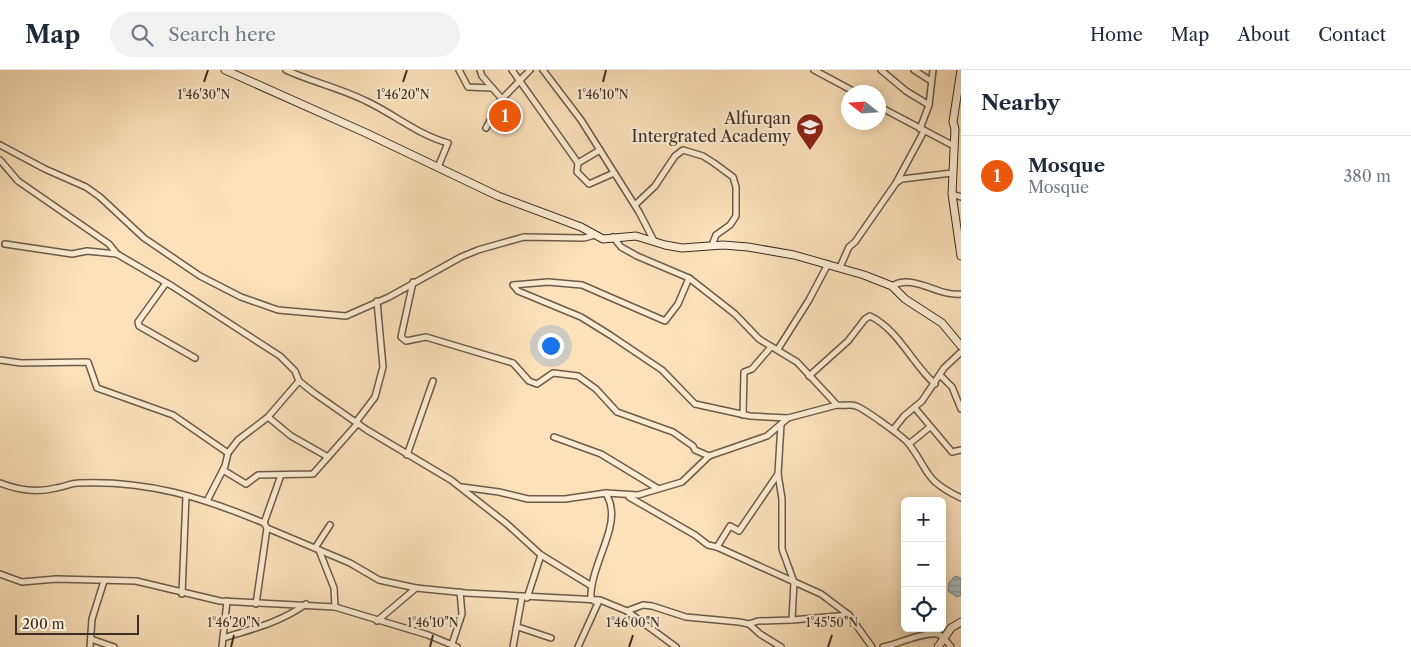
<!DOCTYPE html>
<html lang="en">
<head>
<meta charset="utf-8">
<style>
  body { margin:0; font-family:"Libre Caslon Text",serif; background:#f2f2f3; color:#1f2937 }
  .controls { position:absolute; right:15px; bottom:15px; display:grid; overflow:hidden; border-radius:8px; box-shadow:0 2px 12px #0003 }
  .controls button { width:45px; height:45px; display:grid; place-items:center; padding:0; border:0; border-bottom:1px solid #e0e1e3; background:#fff; color:#1f2937; font:25px sans-serif }
  .compass { position:absolute; left:841px; top:15px; width:45px; height:45px; border-radius:50%; background:#fff; box-shadow:0 2px 12px #0003; rotate:287deg }
  .scale { position:absolute; left:15px; bottom:12px; width:124px; box-sizing:border-box; padding-left:5px; border:2px solid #3d2d25; border-top:0; font-size:14px; line-height:18px; white-space:nowrap; color:#3d2d25; -webkit-text-stroke:4px #fdecd3; paint-order:stroke }
  .you { position:absolute; left:550px; top:275px; width:18px; height:18px; margin:-12px; border:4px solid #fff; border-radius:50%; background:#1a73e8; box-shadow:0 0 0 8px #1a73e833 }
  .badge { display:grid; place-items:center; width:32px; height:32px; border-radius:50%; background:#ea580c; color:#fff; font-size:16px; font-weight:700 }
  .pin { position:absolute; translate:-50% -50%; border:2px solid #fff; box-shadow:0 1px 5px #0006 }
  .list { margin:0; padding:0; list-style:none }
  h2 { display:flex; justify-content:space-between; align-items:center; height:65px; margin:0; padding:0 20px; font-size:21px }
  h2 small { font-size:16px; font-weight:400; color:#747a83 }
  .list li { display:grid; grid-template-columns:32px 1fr auto; gap:15px; align-items:center; box-sizing:border-box; height:80px; padding:0 20px; border-top:1px solid #e0e1e3 }
  .list b { display:block; font-size:19px; white-space:nowrap }
  .list p { margin:0; font-size:16px; white-space:nowrap; color:#747a83 }
  .list em { font-size:16px; font-style:normal; color:#747a83 }
  .icon { flex:none; width:28px; height:28px; fill:none; stroke:currentColor; stroke-width:2; stroke-linecap:round; stroke-linejoin:round }
  .map { position:relative; flex:none; width:961px; height:577px; overflow:hidden }
  header { display:flex; align-items:center; gap:30px; box-sizing:border-box; height:70px; padding:0 25px; background:#fff; border-bottom:1px solid #e0e1e3 }
  header strong { font-size:24px }
  nav { display:flex; gap:28px; margin-inline-start:auto; font-size:18px }
  .search { width:350px; height:45px; background:#f2f2f3; display:flex; align-items:center; gap:12px; box-sizing:border-box; padding:0 18px; border-radius:28px; color:#747a83; font-size:19px }
  main { display:flex }
  aside { flex:1; background:#fff }
  .map>svg:first-child { display:block }
  .water { fill:url(#water-rules); stroke:#7c8280 }
  .lines { fill:none; stroke-linecap:round; stroke-linejoin:round }
  .street-casing { stroke:#6d5a4a; stroke-width:8 }
  .secondary-casing { stroke:#3d2d25; stroke-width:9 }
  .street { stroke:#fdecd3; stroke-width:5 }
  .secondary { stroke:#fdecd3; stroke-width:7 }
  .ticks { fill:none; stroke:#3d2d25; stroke-width:2 }
  .labels { text-anchor:middle; stroke-width:4; stroke-linejoin:round; paint-order:stroke }
  .poi-label { font-size:16px; fill:#3d2d25; stroke:#fdecd3; text-anchor:end }
  .ticks-label { font-size:12px; text-anchor:middle; fill:#3d2d25; stroke:#fdecd3; stroke-width:4; stroke-linejoin:round; paint-order:stroke }
</style>
</head>
<body>
<header>
<strong>Map</strong>
<div class="search"><svg class="icon" aria-label="search" viewBox="0 0 24 24"><circle cx="10" cy="10" r="6"/><path d="M15 15l6 6"/></svg>Search here</div>
<nav><a>Home</a><a>Map</a><a>About</a><a>Contact</a></nav>
</header>
<main>
<div class="map">
<svg width="961" height="577" viewBox="0 0 961 577">
  <defs>
    <pattern id="water-rules" width="6" height="5" patternUnits="userSpaceOnUse" patternTransform="scale(1.25)"><rect width="6" height="5" fill="#a6babc"/><path d="M0 2.5h6" fill="none" stroke="#889899"/></pattern>
  </defs>
  <rect width="100%" height="100%" fill="#fce1bb"/>
  <filter id="stains"><feTurbulence type="fractalNoise" baseFrequency=".004" numOctaves="4"/><feColorMatrix values="0 0 0 0 .2 0 0 0 0 .09 0 0 0 0 .02 0 0 0 .5 -.17"/></filter>
  <radialGradient id="worn" r=".72"><stop offset=".6" stop-color="#630" stop-opacity="0"/><stop offset="1" stop-color="#630" stop-opacity=".3"/></radialGradient>
  <path class="water" d="M955,506L961,508V525L957,527L948,521L949,513Z"/>
  <g class="lines">
    <g class="street-casing">
      <g id="street">
        <path d="M286,0C312,12 340,18 366,31C394,44 418,65 448,73L438,97"/>
        <path d="M459,0L468,17L492,18"/>
        <path d="M480,0L482,6L502,29"/>
        <path d="M512,0L578,93L577,102L589,114L614,103"/>
        <path d="M543,0L581,50L639,142L654,171"/>
        <path d="M814,0L855,22"/>
        <path d="M881,0L906,21L929,35"/>
        <path d="M914,0L931,11"/>
        <path d="M878,36L954,76"/>
        <path d="M486,58L502,29L530,0"/>
        <path d="M920,59L929,35L933,0"/>
        <path d="M0,75L45,99L86,117L100,127L144,168L200,206L241,227L278,240L346,246L389,227L461,187L478,180L524,167L584,168L595,165"/>
        <path d="M0,90L18,111L109,174L117,184L172,216L280,286L295,301L299,311L314,323L367,360L451,410L507,454L541,485L590,515"/>
        <path d="M578,93L600,80"/>
        <path d="M896,113L924,61"/>
        <path d="M952,124L961,127"/>
        <path d="M635,135L655,116L675,86L683,80L703,86L714,93L733,107L736,117V146L730,155L716,165L712,175"/>
        <path d="M613,167L621,177L637,186L689,208L735,244L759,269L797,292L837,335C843,336 851,334 856,336C863,338 905,368 909,374C931,404 924,410 961,428"/>
        <path d="M5,174L72,184L87,181L117,184"/>
        <path d="M840,197L849,177L855,172L896,113L902,109L952,103"/>
        <path d="M689,208L678,234L665,251L582,215L548,212L513,215L518,221L581,247L610,265L662,300L695,334L750,346L788,348"/>
        <path d="M413,212L401,267L406,271L426,267L513,293L529,311L537,314L553,303L578,306L596,319L617,342L673,362L693,376L695,380L709,386"/>
        <path d="M166,213L138,252L139,256L195,288"/>
        <path d="M892,216C914,203 938,227 961,224"/>
        <path d="M778,279L809,230L828,194"/>
        <path d="M0,290L21,293L88,292L97,318L173,345L228,383L225,396L207,431"/>
        <path d="M940,305L952,317L961,339"/>
        <path d="M809,306L848,271L865,249L870,246C899,260 912,294 935,314"/>
        <path d="M915,338L952,382L961,380"/>
        <path d="M743,345L744,302L752,299L771,277"/>
        <path d="M268,347L291,366L328,387"/>
        <path d="M356,352L375,327L383,297L377,231"/>
        <path d="M893,360L904,346L922,331L944,298L961,282"/>
        <path d="M554,367L601,384L657,418"/>
        <path d="M909,374L930,357"/>
        <path d="M228,383L238,370L268,347L299,311"/>
        <path d="M407,385L433,311"/>
        <path d="M223,400L246,414L258,405L313,404L358,353"/>
        <path d="M0,413C18,420 37,423 56,418C64,417 71,413 78,413C146,410 202,427 264,453L267,458L350,493L379,510L416,518L466,523L600,530L627,541L676,577"/>
        <path d="M462,417L499,422L528,429H565L606,423L638,425L682,412L709,386L767,366L788,348L837,335"/>
        <path d="M629,427L695,465L708,475L717,477L821,524L849,545L872,577"/>
        <path d="M264,453L281,405"/>
        <path d="M717,477L730,456L739,461L778,404"/>
        <path d="M315,478L330,455"/>
        <path d="M319,480L334,518L335,537"/>
        <path d="M0,504L22,512L56,509L136,511L220,531L335,537L428,565L457,577"/>
        <path d="M182,524L186,426"/>
        <path d="M527,528L541,485"/>
        <path d="M256,534L267,458"/>
        <path d="M627,541L643,535L652,536L686,547L739,552L749,554L760,564L781,577"/>
        <path d="M792,550L849,545"/>
        <path d="M377,551L416,518"/>
        <path d="M749,554L758,551L792,550L794,512L782,479V429L778,404L781,354"/>
        <path d="M518,557L551,568"/>
        <path d="M223,568C253,559 281,552 306,534"/>
        <path d="M91,569L114,577"/>
        <path d="M452,574L462,544L460,522"/>
        <path d="M90,577L92,549L104,511"/>
        <path d="M222,577L227,531"/>
        <path d="M513,577L522,527"/>
        <path d="M578,577L598,533L591,529C589,501 616,462 611,438C611,433 608,428 606,423"/>
        <path d="M883,577C895,575 930,559 940,565C944,568 948,573 951,577"/>
      </g>
    </g>
    <g class="secondary-casing">
      <g id="secondary">
        <path d="M225,0L366,63L498,126L581,157L603,169L636,166L665,175L682,178L723,175L748,177L794,185L864,205L892,216L905,229L942,253L961,276"/>
        <path d="M961,0L953,52L955,59L952,124L961,186"/>
        <path d="M938,577L951,558L961,552"/>
      </g>
    </g>
    <use href="#street" class="street"/>
    <use href="#secondary" class="secondary"/>
  </g>
  <path class="ticks" d="M204,12L208,0M403,12L407,0M603,12L606,0M231,577L234,565M430,577L433,565M629,577L633,565M828,577L832,565"/>
  <defs>
    <g id="school-pin" transform="scale(1.4375)"><path d="M0 17L-7.5 6A9.5 9.5 0 1 1 7.5 6Z" fill="#8f2418" stroke="#fdecd3"/><path d="M0-5L7-2L0 1L-7-2ZM-4 1L0 2.5L4 1V4Q0 6-4 4Z" fill="#fff"/></g>
  </defs>
  <g fill-rule="evenodd">
    <use href="#school-pin" x="810" y="57"/>
  </g>
  <g class="labels">
    <g class="poi-label">
      <text x="791" y="54">Alfurqan<tspan x="791" dy="18">Intergrated Academy</tspan></text>
    </g>
  </g>
  <g class="ticks-label">
    <text x="204" y="29">1°46'30"N</text>
    <text x="403" y="29">1°46'20"N</text>
    <text x="603" y="29">1°46'10"N</text>
    <text x="234" y="557">1°46'20"N</text>
    <text x="433" y="557">1°46'10"N</text>
    <text x="633" y="557">1°46'00"N</text>
    <text x="832" y="557">1°45'50"N</text>
  </g>
  <rect width="100%" height="100%" filter="url(#stains)"/>
  <rect width="100%" height="100%" fill="url(#worn)"/>
</svg>
<div class="controls">
<button>+</button>
<button>−</button>
<button><svg class="icon" aria-label="locate" viewBox="0 0 24 24"><circle cx="12" cy="12" r="6"/><path d="M12 2v4M12 18v4M2 12h4M18 12h4"/></svg></button>
</div>
<svg class="compass" viewBox="-18 -18 36 36"><path d="M0-13l5 13h-10z" fill="#e53935"/><path d="M0 13l5-13h-10z" fill="#747a83"/></svg>
<div class="scale">200 m</div>
<div class="you"></div>
<div class="pin badge" style="left:505px;top:46px">1</div>
</div>
<aside>
<h2>Nearby<small></small></h2>
<ul class="list">
<li><span class="badge">1</span><div><b>Mosque</b><p>Mosque</p></div><em>380 m</em></li>
</ul>
</aside>
</main>
</body>
</html>
